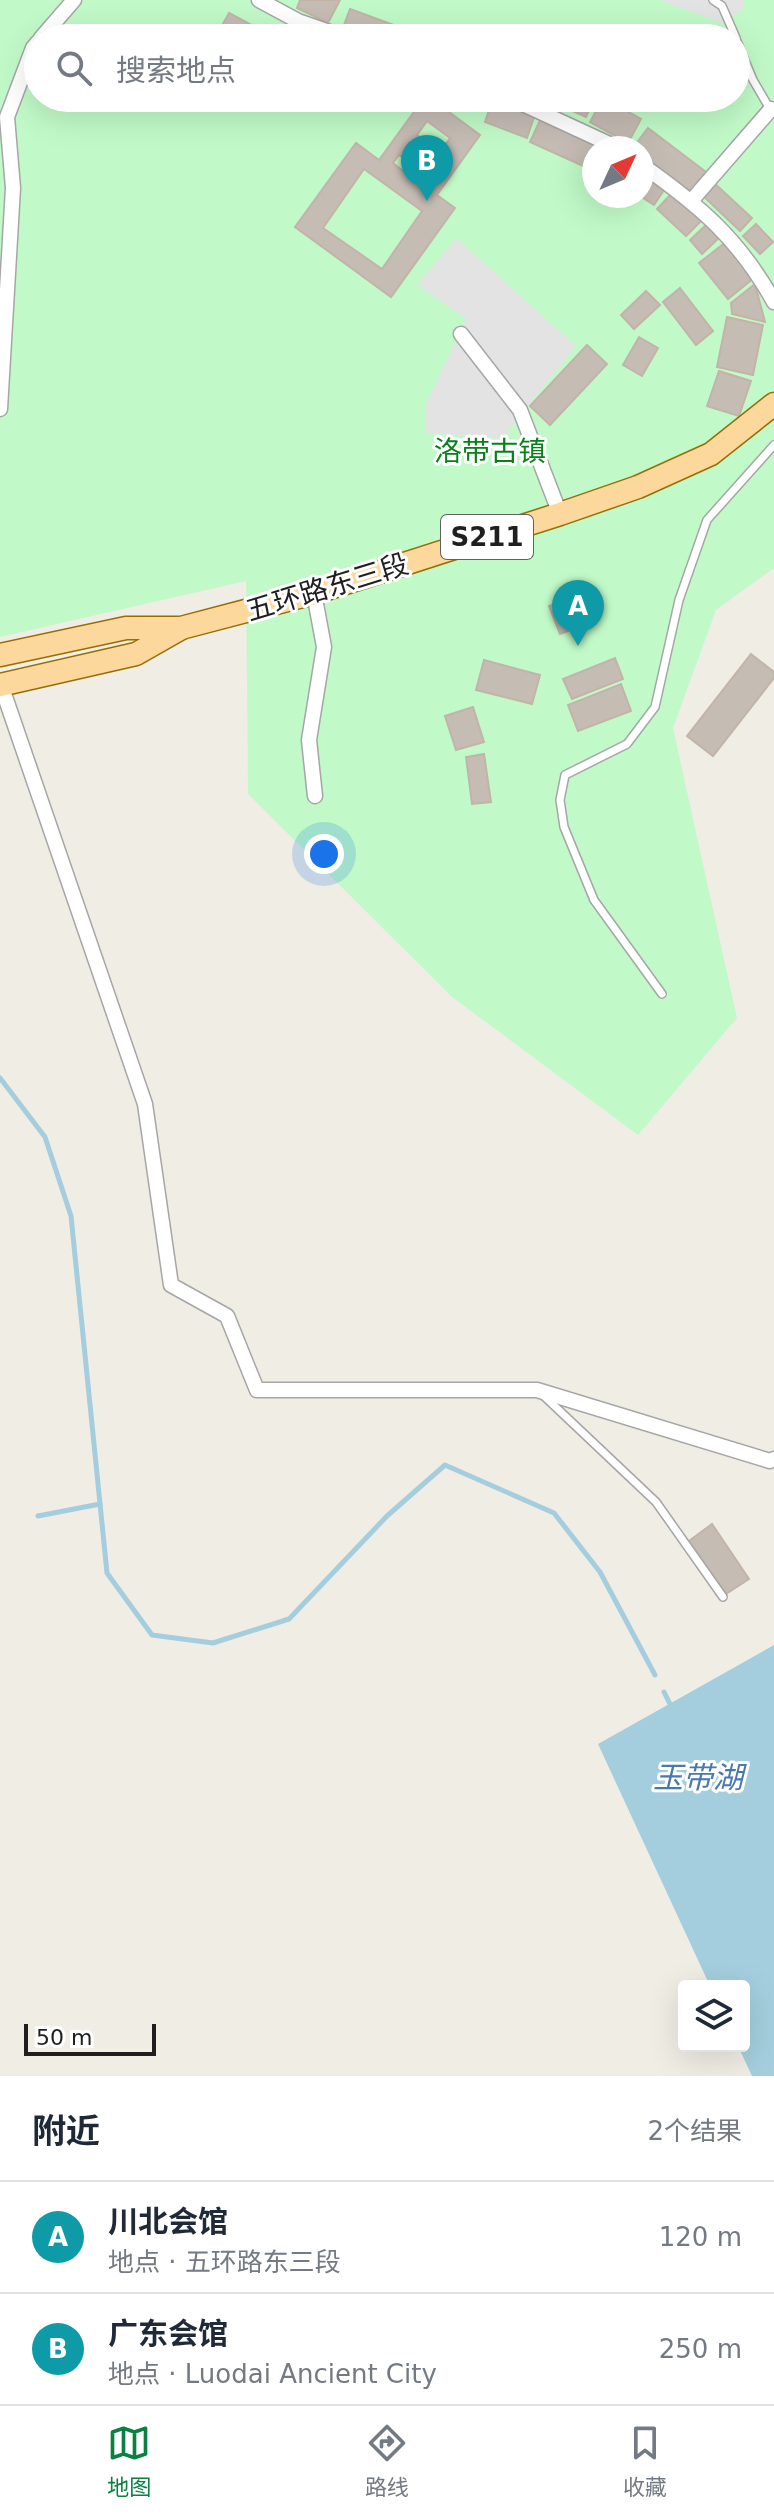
<!DOCTYPE html>
<html lang="zh">
<head>
<meta charset="utf-8">
<style>
  body { margin:0; font-family:"DejaVu Sans","Noto Sans SC",sans-serif; background:#f2f2f3; color:#1f2937 }
  .controls { position:absolute; right:24px; bottom:24px; display:grid; overflow:hidden; border-radius:8px; box-shadow:0 8px 32px #0002 }
  .controls button { width:72px; height:72px; display:grid; place-items:center; padding:0; border:0; border-bottom:2px solid #e0e1e3; background:#fff; color:#1f2937; font:40px sans-serif }
  .compass { position:absolute; left:582px; top:136px; width:72px; height:72px; border-radius:50%; background:#fff; box-shadow:0 8px 32px #0002; rotate:46deg }
  .scale { position:absolute; left:24px; bottom:20px; width:132px; box-sizing:border-box; padding-left:8px; border:4px solid #1f1f1f; border-top:0; font-size:22px; line-height:28px; white-space:nowrap; color:#1f1f1f; -webkit-text-stroke:6px #fff; paint-order:stroke }
  .you { position:absolute; left:324px; top:854px; width:28px; height:28px; margin:-20px; border:6px solid #fff; border-radius:50%; background:#1a73e8; box-shadow:0 0 0 12px #1a73e833 }
  .badge { display:grid; place-items:center; width:52px; height:52px; border-radius:50%; background:#0b8043; color:#fff; font-size:26px; font-weight:700 }
  .pin { position:absolute; translate:-50% -66px; filter:drop-shadow(0 2px 4px #0008) }
  .pin::after { content:''; position:absolute; top:42px; width:28px; height:24px; background:inherit; clip-path:polygon(0 0,100% 0,50% 100%) }
  .list { margin:0; padding:0; list-style:none }
  h2 { display:flex; justify-content:space-between; align-items:center; height:104px; margin:0; padding:0 32px; font-size:34px }
  h2 small { font-size:26px; font-weight:400; color:#747a83 }
  .list li { display:grid; grid-template-columns:52px 1fr auto; gap:24px; align-items:center; box-sizing:border-box; height:112px; padding:0 32px; border-top:2px solid #e0e1e3 }
  .list b { display:block; font-size:30px; white-space:nowrap }
  .list p { margin:0; font-size:26px; white-space:nowrap; color:#747a83 }
  .list em { font-size:26px; font-style:normal; color:#747a83 }
  .icon { flex:none; width:44px; height:44px; fill:none; stroke:currentColor; stroke-width:2; stroke-linecap:round; stroke-linejoin:round }
  .map { position:relative; flex:none; width:774px; height:2076px; overflow:hidden }
  .search { position:absolute; background:#fff; box-shadow:0 8px 32px #0002; left:24px; right:24px; top:24px; height:88px; display:flex; align-items:center; gap:20px; box-sizing:border-box; padding:0 28px; border-radius:44px; color:#747a83; font-size:30px }
  .sheet { height:328px; background:#fff }
  nav { display:flex; justify-content:space-around; align-items:center; box-sizing:border-box; height:112px; border-top:2px solid #e0e1e3; background:#fff; font-size:22px; color:#747a83 }
  nav a { display:grid; justify-items:center; gap:4px }
  nav .on { color:#0b8043 }
  .map>svg:first-child { display:block }
  .park { fill:#c1fac8; fill-rule:evenodd }
  .parking { fill:#e3e3e3 }
  .water { fill:#a4cede }
  .lines { fill:none; stroke-linecap:round; stroke-linejoin:round }
  .stream { stroke:#a4cede; stroke-width:5 }
  .building { fill:#c5bcb4; stroke:#c2b4a7; stroke-width:2; fill-rule:evenodd }
  .lane-casing { stroke:#a6a6a6; stroke-width:10 }
  .street-casing { stroke:#a6a6a6; stroke-width:17 }
  .primary-casing { stroke:#996e00; stroke-width:25 }
  .lane { stroke:#fff; stroke-width:7 }
  .street { stroke:#fff; stroke-width:14 }
  .primary { stroke:#fdd89c; stroke-width:22 }
  .labels { text-anchor:middle; stroke-width:6; stroke-linejoin:round; paint-order:stroke }
  .shield { fill:#fff; stroke:#626262; stroke-width:2 }
  .shield-label { font-size:26px; font-weight:bold; fill:#1f1f1f }
  .park-label { font-size:28px; fill:#098019; stroke:#fff }
  .street-label { font-size:28px; fill:#1f1f1f; stroke:#fff }
  .water-label { font-size:30px; font-style:italic; fill:#4978b1; stroke:#fff }
</style>
</head>
<body>
<div class="map">
<svg width="774" height="2076" viewBox="0 0 774 2076">
  <rect width="100%" height="100%" fill="#f0ede5"/>
  <path class="park" d="M0,0H774V568L716,610L673,728L737,1018L638,1135L452,997L248,794L246,581L0,637ZM38,38H736V98H38ZM594,148H642V196H594Z"/>
  <g class="parking">
    <path d="M660,0H744L743,9L722,23Z"/>
    <path d="M456,238L576,346L502,439L425,433L426,404L466,319L417,285Z"/>
  </g>
  <path class="water" d="M774,1645V2076H752L738,2046H744V1986H710L598,1744Z"/>
  <g class="lines">
    <g class="stream">
      <path d="M0,1078L45,1137L71,1216L107,1573L152,1635L213,1643L289,1619L387,1516L445,1465L554,1513L600,1572L655,1675"/>
      <path d="M38,1516L100,1504"/>
      <path d="M664,1692L672,1708"/>
    </g>
  </g>
  <g class="building">
    <path d="M300,0H340L328,23L297,8Z"/>
    <path d="M350,9L429,38H371L343,28Z"/>
    <path d="M229,13L276,38H215Z"/>
    <path d="M293,25L313,35L312,38H287Z"/>
    <path d="M424,98H430L480,135L437,195L455,208L391,297L295,227L356,143L379,160ZM427,121L450,138L440,152L417,135ZM399,155L421,171L414,180L393,163ZM364,169L422,211L382,269L323,228Z"/>
    <path d="M543,98H594L586,117Z"/>
    <path d="M603,98L641,119L628,143L590,122Z"/>
    <path d="M492,101L534,117L527,138L485,122Z"/>
    <path d="M541,118L602,148H594L592,170L530,142Z"/>
    <path d="M648,128L706,172L691,192L642,155V148H633Z"/>
    <path d="M642,171L666,187L654,205L640,196H642Z"/>
    <path d="M712,181L752,218L740,231L700,193Z"/>
    <path d="M673,192L702,220L686,236L657,209Z"/>
    <path d="M708,223L720,237L702,254L690,240Z"/>
    <path d="M756,224L773,242L760,254L743,236Z"/>
    <path d="M726,242L755,277L728,299L699,263Z"/>
    <path d="M755,284L765,322L732,314L731,303Z"/>
    <path d="M680,288L713,331L696,345L663,302Z"/>
    <path d="M646,291L660,305L634,329L621,315Z"/>
    <path d="M727,317L763,325L753,375L717,367Z"/>
    <path d="M639,337L658,348L642,376L623,365Z"/>
    <path d="M587,345L607,364L550,425L530,406Z"/>
    <path d="M719,371L751,381L739,416L707,406Z"/>
    <path d="M584,593L595,621L560,634L549,606Z"/>
    <path d="M751,654L774,672V678L713,756L687,736Z"/>
    <path d="M615,658L623,679L572,699L563,679Z"/>
    <path d="M484,660L540,675L532,704L476,690Z"/>
    <path d="M621,684L631,711L578,731L568,705Z"/>
    <path d="M473,707L484,742L456,750L445,716Z"/>
    <path d="M484,754L491,802L472,804L466,757Z"/>
    <path d="M712,1524L749,1579L726,1594L689,1541Z"/>
  </g>
  <g class="lines">
    <g class="lane-casing">
      <g id="lane">
        <path d="M713,0L722,6L736,38"/>
        <path d="M736,39L753,80L770,109"/>
        <path d="M662,994L594,900L564,827L560,800L565,775L627,744L655,707L679,600L707,520L774,445"/>
        <path d="M545,1397L656,1502L723,1597"/>
      </g>
    </g>
    <g class="street-casing">
      <g id="street">
        <path d="M259,0L298,21L347,38"/>
        <path d="M41,38L74,0"/>
        <path d="M510,98L618,148"/>
        <path d="M642,165C700,206 739,239 774,302"/>
        <path d="M692,200L771,109L774,110"/>
        <path d="M461,334L520,410L560,514"/>
        <path d="M0,409L13,188L7,117L33,48L38,42"/>
        <path d="M314,593L324,647L309,740L315,796"/>
        <path d="M0,682L145,1104L171,1285L227,1316L257,1390H537L770,1461L774,1459"/>
      </g>
    </g>
    <g class="primary-casing">
      <g id="primary">
        <path d="M0,655L126,628H181L314,593L560,514L638,487L711,454L774,404"/>
        <path d="M0,685L136,654L180,629"/>
      </g>
    </g>
    <use href="#lane" class="lane"/>
    <use href="#street" class="street"/>
    <use href="#primary" class="primary"/>
  </g>
  <g class="labels">
    <rect class="shield" x="441" y="515" width="92" height="44" rx="6"/>
    <g class="shield-label">
      <text x="487" y="546">S211</text>
    </g>
    <g class="park-label">
      <text x="490" y="461">洛带古镇</text>
    </g>
    <g class="street-label">
      <text transform="translate(327 587) rotate(-17)" y="10">五环路东三段</text>
    </g>
    <g class="water-label">
      <text x="698" y="1788">玉带湖</text>
    </g>
  </g>
</svg>
<div class="controls">
<button><svg class="icon" aria-label="layers" viewBox="0 0 24 24"><path d="M12 4l9 5-9 5-9-5zM3 14l9 5 9-5"/></svg></button>
</div>
<svg class="compass" viewBox="-18 -18 36 36"><path d="M0-13l5 13h-10z" fill="#e53935"/><path d="M0 13l5-13h-10z" fill="#747a83"/></svg>
<div class="scale">50 m</div>
<div class="you"></div>
<div class="pin badge" style="left:578px;top:646px;background:#0f9aa8">A</div>
<div class="pin badge" style="left:427px;top:201px;background:#0f9aa8">B</div>
<div class="search"><svg class="icon" aria-label="search" viewBox="0 0 24 24"><circle cx="10" cy="10" r="6"/><path d="M15 15l6 6"/></svg>搜索地点</div>
</div>
<section class="sheet">
<h2>附近<small>2个结果</small></h2>
<ul class="list">
<li><span class="badge" style="background:#0f9aa8">A</span><div><b>川北会馆</b><p>地点 · 五环路东三段</p></div><em>120 m</em></li>
<li><span class="badge" style="background:#0f9aa8">B</span><div><b>广东会馆</b><p>地点 · Luodai Ancient City</p></div><em>250 m</em></li>
</ul>
</section>
<nav>
<a class="on"><svg class="icon" aria-label="map" viewBox="0 0 24 24"><path d="M3 6l6-2 6 2 6-2v14l-6 2-6-2-6 2zM9 4v14M15 6v14"/></svg>地图</a>
<a><svg class="icon" aria-label="directions" viewBox="0 0 24 24"><path d="M12 3l9 9-9 9-9-9zM9 14v-3h6M13 9l2 2-2 2"/></svg>路线</a>
<a><svg class="icon" aria-label="saved" viewBox="0 0 24 24"><path d="M7 4h10v16l-5-4-5 4z"/></svg>收藏</a>
</nav>
</body>
</html>
